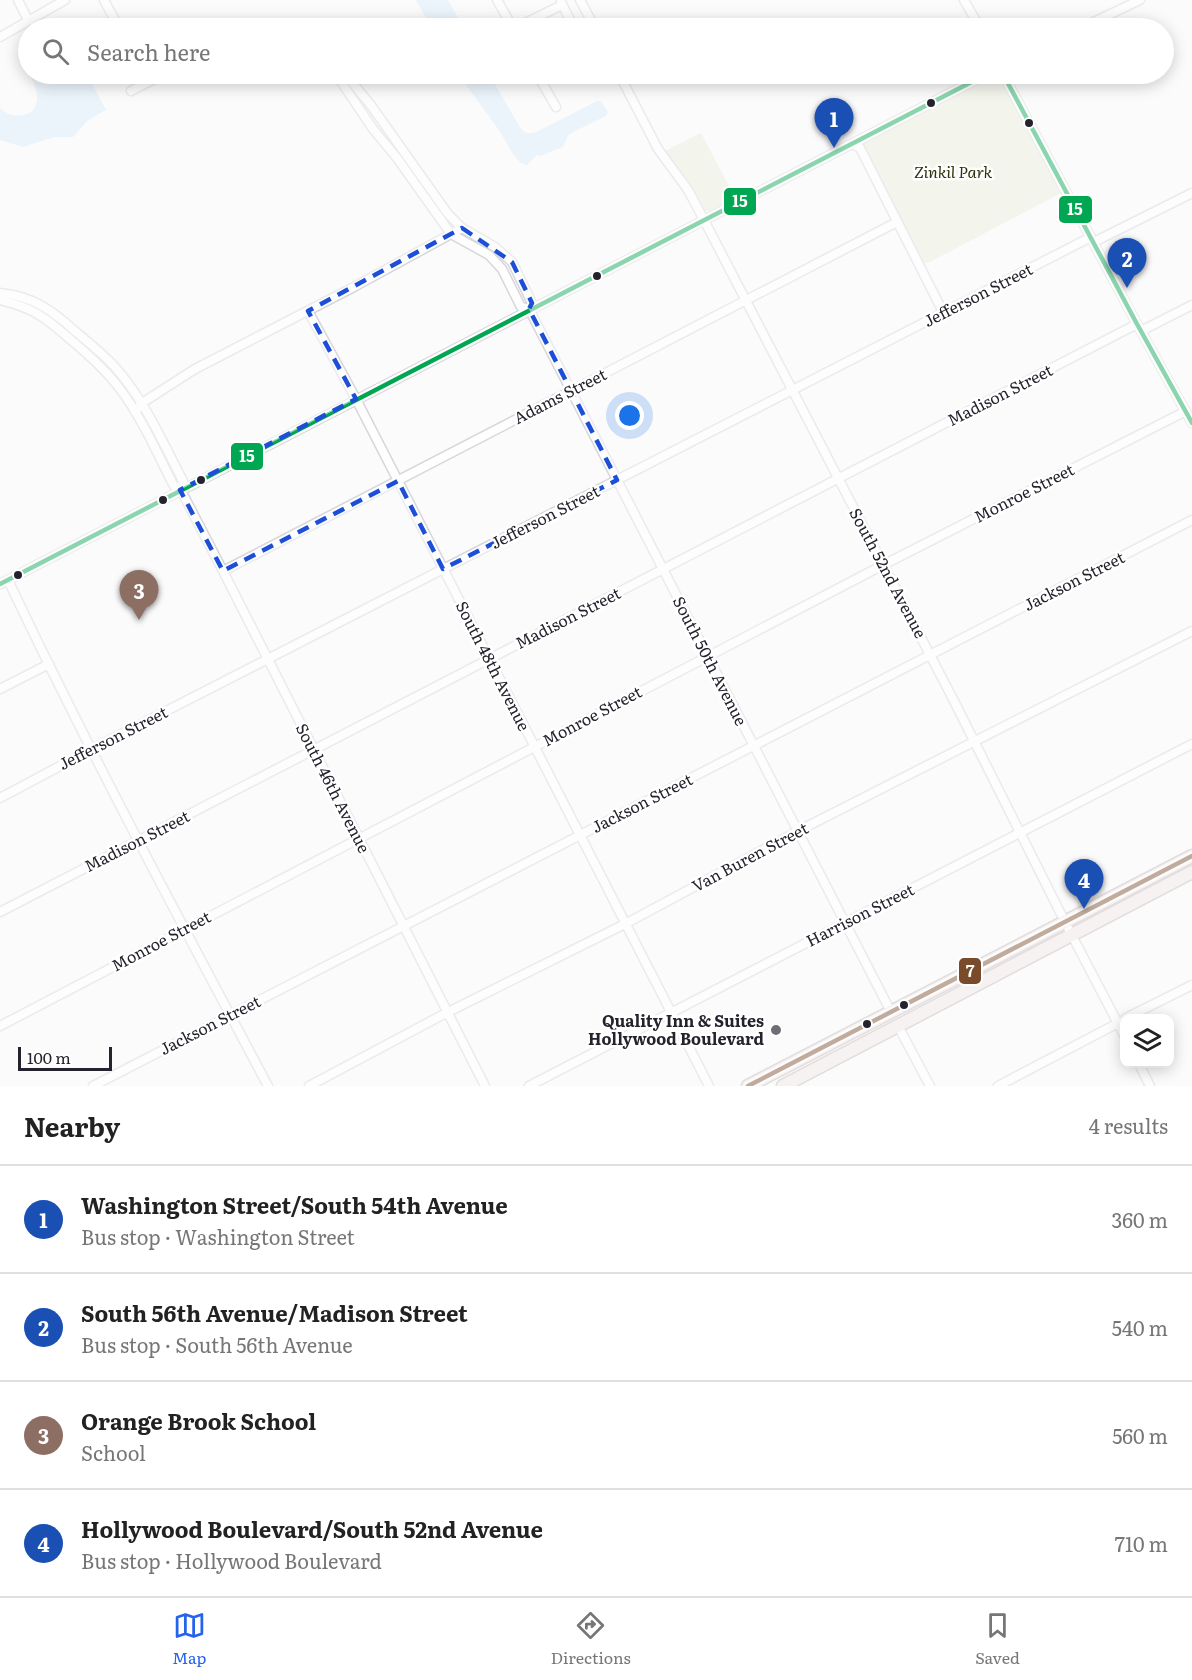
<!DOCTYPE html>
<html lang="en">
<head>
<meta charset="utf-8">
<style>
  body { margin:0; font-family:Literata,serif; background:#f6f6f6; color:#222 }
  .controls { position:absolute; right:18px; bottom:18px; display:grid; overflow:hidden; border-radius:12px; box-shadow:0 3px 15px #0003 }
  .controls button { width:54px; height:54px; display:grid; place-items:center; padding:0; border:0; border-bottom:2px solid #e0e0e0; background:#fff; color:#222; font:30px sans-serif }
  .scale { position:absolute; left:18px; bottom:15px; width:94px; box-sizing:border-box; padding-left:6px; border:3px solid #24222d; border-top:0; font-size:16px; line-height:21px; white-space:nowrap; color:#24222d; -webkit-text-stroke:4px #fff; paint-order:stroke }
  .you { position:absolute; left:630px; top:416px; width:21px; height:21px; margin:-15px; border:4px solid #fff; border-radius:50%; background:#1a73e8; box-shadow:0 0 0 9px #1a73e833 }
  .badge { display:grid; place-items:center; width:39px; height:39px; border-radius:50%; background:#2563eb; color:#fff; font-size:20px; font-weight:700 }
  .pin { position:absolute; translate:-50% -50px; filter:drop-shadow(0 2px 3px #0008) }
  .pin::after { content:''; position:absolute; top:32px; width:21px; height:18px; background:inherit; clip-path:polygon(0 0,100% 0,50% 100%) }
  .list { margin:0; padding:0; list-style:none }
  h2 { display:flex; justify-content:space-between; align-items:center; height:78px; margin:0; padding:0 24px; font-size:26px }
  h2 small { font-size:20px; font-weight:400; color:#767676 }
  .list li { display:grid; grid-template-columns:39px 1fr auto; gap:18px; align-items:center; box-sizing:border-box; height:108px; padding:0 24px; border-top:2px solid #e0e0e0 }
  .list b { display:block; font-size:22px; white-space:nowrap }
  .list p { margin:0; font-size:20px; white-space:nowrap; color:#767676 }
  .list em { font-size:20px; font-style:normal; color:#767676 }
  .icon { flex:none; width:33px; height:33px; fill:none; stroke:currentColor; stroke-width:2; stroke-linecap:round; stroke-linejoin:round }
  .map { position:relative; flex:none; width:1192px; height:1086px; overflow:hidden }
  .search { position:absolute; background:#fff; box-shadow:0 3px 15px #0003; left:18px; right:18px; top:18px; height:66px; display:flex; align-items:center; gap:15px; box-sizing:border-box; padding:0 21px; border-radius:33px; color:#767676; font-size:22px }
  .sheet { height:510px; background:#fff }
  nav { display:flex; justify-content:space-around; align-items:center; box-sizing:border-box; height:84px; border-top:2px solid #e0e0e0; background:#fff; font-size:16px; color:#767676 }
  nav a { display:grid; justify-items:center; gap:3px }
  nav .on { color:#2563eb }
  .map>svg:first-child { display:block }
  .green { fill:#e9ebda }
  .water { fill:#d9ecfa }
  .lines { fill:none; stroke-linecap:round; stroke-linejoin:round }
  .minor-casing { stroke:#d7d6db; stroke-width:11 }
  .highway-casing { stroke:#c5bab9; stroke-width:15 }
  .minor { stroke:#fefefe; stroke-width:8 }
  .highway { stroke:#f0e6e5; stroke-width:12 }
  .bus-1-casing { stroke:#fff; stroke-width:9 }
  .bus-2-casing { stroke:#fff; stroke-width:9 }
  .bus-1 { stroke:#00a651; stroke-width:4.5 }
  .bus-2 { stroke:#7a4b2a; stroke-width:4.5 }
  .marked { fill:none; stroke:#1d4ed8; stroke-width:4.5; stroke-dasharray:12 8; stroke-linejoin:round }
  .bus-dot { fill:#24222d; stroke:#fff; stroke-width:2 }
  .poi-dot { fill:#6f6e75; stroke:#fff; stroke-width:2 }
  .labels { text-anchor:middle; stroke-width:5; stroke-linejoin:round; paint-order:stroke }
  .park-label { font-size:16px; font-style:italic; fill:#30320c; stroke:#fff }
  .street-label { font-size:16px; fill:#24222d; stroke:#fff }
  .poi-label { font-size:16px; font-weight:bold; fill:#24222d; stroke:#fff; text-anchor:end }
  .line-badge { stroke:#fff; stroke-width:2 }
  .badge-label { font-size:16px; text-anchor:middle; font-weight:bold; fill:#fff }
</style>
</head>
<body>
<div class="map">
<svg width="1192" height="1086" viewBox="0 0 1192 1086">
  <rect width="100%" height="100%" fill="#fbfbfb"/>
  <g class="green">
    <path d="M992,76L1002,80L1062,187L1061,193L928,263L923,262L863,149V142Z"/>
    <path d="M701,133L736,199L712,211H703L663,152Z"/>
  </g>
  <g class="water">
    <path d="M416,0H448L464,28H431Z"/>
    <path d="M33,74H87L106,110L88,120L73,137H55L23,147L0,140V108C12,120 35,119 37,99C38,91 33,82 30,75Z"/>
    <path d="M458,74H489L520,127C525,134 528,134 536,132L597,101H601L608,112L606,116L569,134L563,147L540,156L537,155L527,165L521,163L515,157L496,126Z"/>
  </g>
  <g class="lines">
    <g class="minor-casing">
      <g id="minor">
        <path d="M18,0L28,20"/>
        <path d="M104,0L119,28"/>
        <path d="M497,0L513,28"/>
        <path d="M580,0L595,28"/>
        <path d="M964,0L980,28"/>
        <path d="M561,2L574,28"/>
        <path d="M515,28L562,5"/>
        <path d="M1081,28L1140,0"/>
        <path d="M0,37L65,0"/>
        <path d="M336,74L373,129L397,158L451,234L489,255L502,269L521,307L529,309"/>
        <path d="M345,74L370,104L448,214L462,228L495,247L512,262L532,303L529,309"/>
        <path d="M537,74L556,107"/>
        <path d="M619,74L658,149L688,190L704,220L953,699L1068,928L1124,1035"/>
        <path d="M1003,74L1137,324L1192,423"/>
        <path d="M540,79L550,74"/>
        <path d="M131,91L164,74"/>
        <path d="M853,144L860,148L943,312"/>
        <path d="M1094,242L1192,193"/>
        <path d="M0,293C33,296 53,311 76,332C89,343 102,353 114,366C144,399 162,441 183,481L180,490"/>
        <path d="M0,300C34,308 46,318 71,340C89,355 106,370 120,389C142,418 157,453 174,486L180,490L185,498L223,571L485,1086"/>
        <path d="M529,309L891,1012"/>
        <path d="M308,311L356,399L709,1086"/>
        <path d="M1141,331L1192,305"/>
        <path d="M135,412L142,403L195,369L352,288L462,228"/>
        <path d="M223,571L897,222"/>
        <path d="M8,580C89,751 179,919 268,1086"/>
        <path d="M0,584L987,74"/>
        <path d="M0,689L49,664"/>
        <path d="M0,798L92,749L1091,237"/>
        <path d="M0,912L1137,324"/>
        <path d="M1126,1018L1192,985"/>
        <path d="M0,1026L883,565L1186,411"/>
        <path d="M898,1026L930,1086"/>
        <path d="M1139,1064L1150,1086"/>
        <path d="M93,1086L1192,520"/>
        <path d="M309,1086L448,1012L625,924L798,831L1192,631"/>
        <path d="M529,1086L1192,744"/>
        <path d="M998,1086L1124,1020"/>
      </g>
    </g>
    <g class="highway-casing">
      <g id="highway">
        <path d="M748,1086L1192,856"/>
        <path d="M783,1086L1192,872"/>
      </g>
    </g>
    <use href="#minor" class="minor"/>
    <use href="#highway" class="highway"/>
    <g class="bus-1-casing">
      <g id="bus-1">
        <path d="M1003,74L1137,324L1192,423"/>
        <path d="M0,584L987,74"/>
      </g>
    </g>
    <g class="bus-2-casing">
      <path id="bus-2" d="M748,1086L1192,856"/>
    </g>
    <use href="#bus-1" class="bus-1"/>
    <use href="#bus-2" class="bus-2"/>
  </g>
  <path d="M0 0H1192V1086H0ZM462,228L512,262L532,303L529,309L617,480L443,569L398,481L223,571L180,490L356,399L308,311Z" fill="#fbfbfb" fill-opacity=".55" fill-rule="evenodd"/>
  <path class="marked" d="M462,228L512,262L532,303L529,309L617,480L443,569L398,481L223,571L180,490L356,399L308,311Z"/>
  <g class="bus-dot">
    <circle cx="931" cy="103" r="5"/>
    <circle cx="1029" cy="123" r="5"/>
    <circle cx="597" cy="276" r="5"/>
    <circle cx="201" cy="480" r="5"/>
    <circle cx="163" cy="500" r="5"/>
    <circle cx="18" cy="575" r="5"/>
    <circle cx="904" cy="1005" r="5"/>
    <circle cx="867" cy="1024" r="5"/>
  </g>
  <circle class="poi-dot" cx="776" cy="1030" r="6"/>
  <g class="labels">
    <g class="park-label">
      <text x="953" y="178">Zinkil Park</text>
    </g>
    <g class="street-label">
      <text transform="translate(978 295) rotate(-27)" y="6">Jefferson Street</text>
      <text transform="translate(1000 395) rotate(-27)" y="6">Madison Street</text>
      <text transform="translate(560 396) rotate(-27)" y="6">Adams Street</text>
      <text transform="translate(1024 493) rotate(-27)" y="6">Monroe Street</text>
      <text transform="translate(545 517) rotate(-27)" y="6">Jefferson Street</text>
      <text transform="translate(888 573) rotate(62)" y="6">South 52nd Avenue</text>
      <text transform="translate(1074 581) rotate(-27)" y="6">Jackson Street</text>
      <text transform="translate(568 618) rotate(-27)" y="6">Madison Street</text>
      <text transform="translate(710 661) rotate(63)" y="6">South 50th Avenue</text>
      <text transform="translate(493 666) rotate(63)" y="6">South 48th Avenue</text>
      <text transform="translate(592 716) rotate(-28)" y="6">Monroe Street</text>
      <text transform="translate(113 738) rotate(-27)" y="6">Jefferson Street</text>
      <text transform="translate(333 788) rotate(63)" y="6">South 46th Avenue</text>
      <text transform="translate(642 803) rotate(-27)" y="6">Jackson Street</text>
      <text transform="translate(137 841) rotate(-27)" y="6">Madison Street</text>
      <text transform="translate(750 857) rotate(-28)" y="6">Van Buren Street</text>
      <text transform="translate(860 915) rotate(-27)" y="6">Harrison Street</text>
      <text transform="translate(161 941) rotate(-28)" y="6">Monroe Street</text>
      <text transform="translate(210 1025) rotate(-27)" y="6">Jackson Street</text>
    </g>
    <g class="poi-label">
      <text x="764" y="1027">Quality Inn &amp; Suites<tspan x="764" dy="18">Hollywood Boulevard</tspan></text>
    </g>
  </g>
  <g class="line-badge">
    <rect x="723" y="187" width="34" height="29" rx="6" fill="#00a651"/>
    <rect x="1058" y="195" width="35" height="29" rx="6" fill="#00a651"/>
    <rect x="230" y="442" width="34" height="29" rx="6" fill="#00a651"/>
    <rect x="958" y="957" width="24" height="28" rx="6" fill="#7a4b2a"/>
  </g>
  <g class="badge-label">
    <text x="740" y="207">15</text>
    <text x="1075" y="215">15</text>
    <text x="247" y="462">15</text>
    <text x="970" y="977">7</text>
  </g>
</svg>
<div class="controls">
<button><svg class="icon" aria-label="layers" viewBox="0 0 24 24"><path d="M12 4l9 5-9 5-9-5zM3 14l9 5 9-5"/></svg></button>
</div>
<div class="scale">100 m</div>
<div class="you"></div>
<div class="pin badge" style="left:834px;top:148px;background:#1a4fb4">1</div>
<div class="pin badge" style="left:1127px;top:288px;background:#1a4fb4">2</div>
<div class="pin badge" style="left:139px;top:620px;background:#8d6e63">3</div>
<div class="pin badge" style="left:1084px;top:909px;background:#1a4fb4">4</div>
<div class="search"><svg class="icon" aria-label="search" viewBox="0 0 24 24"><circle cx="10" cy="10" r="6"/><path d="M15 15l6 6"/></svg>Search here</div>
</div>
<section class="sheet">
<h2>Nearby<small>4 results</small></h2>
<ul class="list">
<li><span class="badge" style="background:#1a4fb4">1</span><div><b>Washington Street/South 54th Avenue</b><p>Bus stop · Washington Street</p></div><em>360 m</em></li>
<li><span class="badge" style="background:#1a4fb4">2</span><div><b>South 56th Avenue/Madison Street</b><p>Bus stop · South 56th Avenue</p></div><em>540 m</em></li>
<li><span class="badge" style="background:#8d6e63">3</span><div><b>Orange Brook School</b><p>School</p></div><em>560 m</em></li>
<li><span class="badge" style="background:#1a4fb4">4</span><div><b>Hollywood Boulevard/South 52nd Avenue</b><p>Bus stop · Hollywood Boulevard</p></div><em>710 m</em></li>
</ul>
</section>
<nav>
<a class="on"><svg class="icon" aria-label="map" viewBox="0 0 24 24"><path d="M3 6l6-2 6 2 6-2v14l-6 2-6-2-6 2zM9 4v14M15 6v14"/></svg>Map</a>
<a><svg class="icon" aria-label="directions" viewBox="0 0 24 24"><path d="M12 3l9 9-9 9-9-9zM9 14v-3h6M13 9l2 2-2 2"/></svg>Directions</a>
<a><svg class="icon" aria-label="saved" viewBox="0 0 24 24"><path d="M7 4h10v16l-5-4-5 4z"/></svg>Saved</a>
</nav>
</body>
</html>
